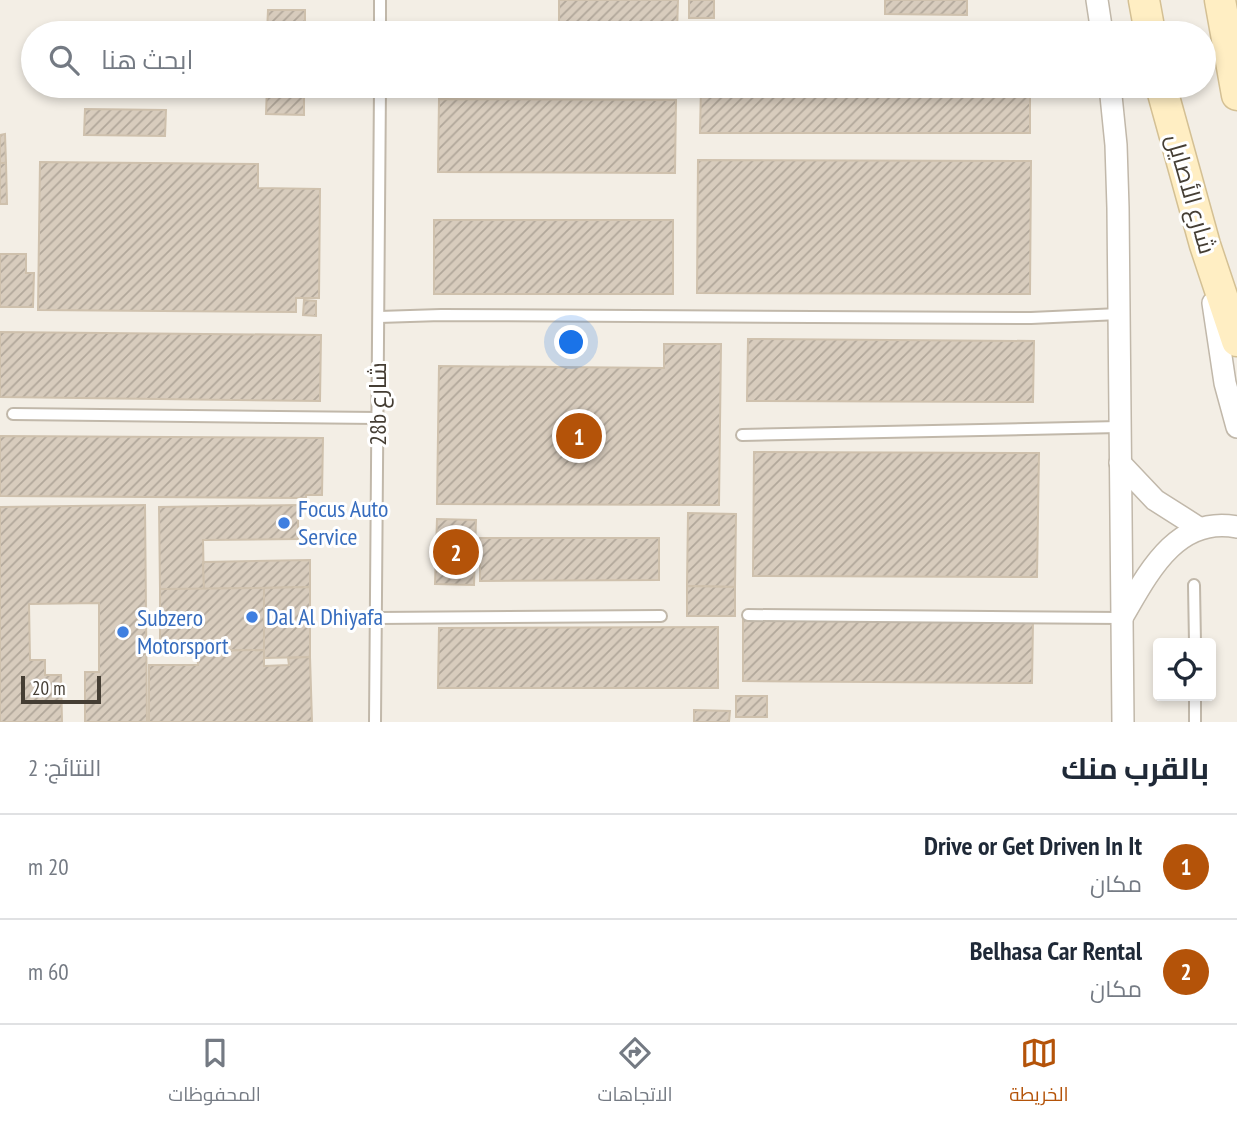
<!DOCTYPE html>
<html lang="ar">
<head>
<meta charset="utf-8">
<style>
  body { margin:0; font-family:"PT Sans Narrow",Cairo,sans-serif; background:#f6f6f7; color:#1f2937; direction:rtl }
  .controls { position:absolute; right:21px; bottom:21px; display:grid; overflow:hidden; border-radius:7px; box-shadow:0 4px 10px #0003 }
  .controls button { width:63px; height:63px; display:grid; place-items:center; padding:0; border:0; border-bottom:2px solid #e0e1e3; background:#fff; color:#1f2937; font:35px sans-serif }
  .scale { position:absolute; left:21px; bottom:18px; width:80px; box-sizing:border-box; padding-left:7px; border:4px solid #453e34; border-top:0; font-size:19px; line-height:24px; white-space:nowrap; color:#453e34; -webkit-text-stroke:5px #fff; paint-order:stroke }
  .you { position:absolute; left:572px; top:343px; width:24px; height:24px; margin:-18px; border:5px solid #fff; border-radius:50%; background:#1a73e8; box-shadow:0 0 0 10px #1a73e833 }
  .badge { display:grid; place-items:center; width:46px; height:46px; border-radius:50%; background:#b45309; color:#fff; font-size:23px; font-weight:700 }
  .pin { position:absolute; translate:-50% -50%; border:4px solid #fff; box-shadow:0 2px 7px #0006 }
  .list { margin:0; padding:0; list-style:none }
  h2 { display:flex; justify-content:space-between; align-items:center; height:91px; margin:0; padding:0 28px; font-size:30px }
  h2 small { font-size:23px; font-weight:400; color:#747a83 }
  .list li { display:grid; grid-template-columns:46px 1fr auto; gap:21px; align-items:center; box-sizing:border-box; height:105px; padding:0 28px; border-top:2px solid #e0e1e3 }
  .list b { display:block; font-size:26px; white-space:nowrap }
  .list p { margin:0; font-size:23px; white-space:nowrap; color:#747a83 }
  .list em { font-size:23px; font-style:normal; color:#747a83 }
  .icon { flex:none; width:38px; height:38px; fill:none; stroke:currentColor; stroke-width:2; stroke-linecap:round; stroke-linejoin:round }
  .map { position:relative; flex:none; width:1237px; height:722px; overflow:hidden; direction:ltr }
  .search { position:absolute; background:#fff; box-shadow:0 4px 10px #0003; left:21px; right:21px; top:21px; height:77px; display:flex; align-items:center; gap:18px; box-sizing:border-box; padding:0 24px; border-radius:38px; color:#747a83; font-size:26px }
  .sheet { height:301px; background:#fff }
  nav { display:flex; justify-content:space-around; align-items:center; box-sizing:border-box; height:98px; border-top:2px solid #e0e1e3; background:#fff; font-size:19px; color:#747a83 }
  nav a { display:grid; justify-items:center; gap:4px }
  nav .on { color:#b45309 }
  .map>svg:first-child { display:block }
  .building { fill:url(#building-hatch); stroke:#cfc1ad; stroke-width:2 }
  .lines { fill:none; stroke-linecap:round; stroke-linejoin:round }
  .lane-casing { stroke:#c1b8aa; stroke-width:14 }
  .street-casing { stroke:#c1b8aa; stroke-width:24 }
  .secondary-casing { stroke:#d4c094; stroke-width:33 }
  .lane { stroke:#fff; stroke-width:10 }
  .street { stroke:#fff; stroke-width:21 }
  .secondary { stroke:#ffeec3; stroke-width:30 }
  .shop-dot { fill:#3f7fe0; stroke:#fff; stroke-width:2.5 }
  .labels { text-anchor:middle; stroke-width:6; stroke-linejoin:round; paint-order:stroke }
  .street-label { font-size:24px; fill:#453e34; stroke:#fff }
  .shop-label { font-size:24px; fill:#366cbe; stroke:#fff; text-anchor:start }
</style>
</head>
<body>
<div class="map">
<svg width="1237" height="722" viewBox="0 0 1237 722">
  <defs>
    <pattern id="building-hatch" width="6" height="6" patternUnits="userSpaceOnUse" patternTransform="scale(1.75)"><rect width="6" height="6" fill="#d8ccbd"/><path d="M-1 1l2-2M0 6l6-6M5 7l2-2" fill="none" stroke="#b1a79a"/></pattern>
  </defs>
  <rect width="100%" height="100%" fill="#f3eee5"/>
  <g class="building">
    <path d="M559,0H678L677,33H559Z"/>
    <rect x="689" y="0" width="25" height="18"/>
    <path d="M885,0H967V15L885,14Z"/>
    <path d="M268,10H305V33H267Z"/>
    <path d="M267,86H304V115L266,114Z"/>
    <path d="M701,86H1030V133H700Z"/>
    <path d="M439,99L676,100L675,173L438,172Z"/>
    <path d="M85,109L166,110L165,136L84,135Z"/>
    <path d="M5,134L6,163H0V135Z"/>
    <path d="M698,160L1031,161L1030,294L697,293Z"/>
    <path d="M40,162L258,164V188L320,189L319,298H296V312L38,310Z"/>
    <path d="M0,163H6L7,204H0Z"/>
    <rect x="434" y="220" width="239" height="74"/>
    <path d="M0,254H26V273H34L33,307H0Z"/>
    <path d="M304,300L316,301V316L303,315Z"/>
    <path d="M0,332L321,335L320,401L0,397Z"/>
    <path d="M748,339L1034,341L1033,402L747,401Z"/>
    <path d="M664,344H721L719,505L437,504L439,366L664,368Z"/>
    <path d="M0,436L323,438L322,495H306V498L0,496Z"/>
    <path d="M754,452L1039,453L1037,577L753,576Z"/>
    <path d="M145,505L147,722H85V672H99V603L29,604L30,660H45V675H61L62,722H0V507Z"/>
    <path d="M298,505V539L203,540L204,589H160L159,507Z"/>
    <path d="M688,513L736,514L735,587L687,586Z"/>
    <path d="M437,519L476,520L474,585L435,584Z"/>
    <path d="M480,538H659V580L480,581Z"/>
    <path d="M310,560V587L204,589L203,562Z"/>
    <path d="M687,586L735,587V616H687Z"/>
    <path d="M310,587V657L264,658V588Z"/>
    <path d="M264,588V650L160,651V589Z"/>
    <path d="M743,619L1033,621L1032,683L743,681Z"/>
    <path d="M718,627V688H438L439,628Z"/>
    <path d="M264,650V666L289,665L288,658L310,657L312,722H149V665H198L197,651Z"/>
    <rect x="736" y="696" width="31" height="21"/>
    <path d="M694,710L730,711L729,722H694Z"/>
  </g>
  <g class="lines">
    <g class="lane-casing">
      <g id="lane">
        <path d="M380,33V0"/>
        <path d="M379,317L441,315L1031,318L1119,314"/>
        <path d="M13,414L378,418"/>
        <path d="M742,435L1119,427"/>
        <path d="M1194,585L1195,643"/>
        <path d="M748,615L1122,618"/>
        <path d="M377,618L661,616"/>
        <path d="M1195,696V722"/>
        <path d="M375,722L380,86"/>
      </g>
    </g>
    <g class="street-casing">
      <g id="street">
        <path d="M1097,0L1102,33"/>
        <path d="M1110,86L1116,145L1118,208L1123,722"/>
        <path d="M1213,303L1225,383L1237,427"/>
        <path d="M1120,463L1155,500L1199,528"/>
        <path d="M1123,616C1148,573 1177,515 1237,527"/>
      </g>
    </g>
    <g class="secondary-casing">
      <g id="secondary">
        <path d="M1144,0L1150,33"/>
        <path d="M1220,0L1237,95"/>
        <path d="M1161,86L1205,245L1237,341"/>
      </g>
    </g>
    <use href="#lane" class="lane"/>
    <use href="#street" class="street"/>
    <use href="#secondary" class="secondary"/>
  </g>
  <g class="shop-dot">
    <circle cx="284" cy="523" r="7"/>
    <circle cx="252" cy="617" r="7"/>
    <circle cx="123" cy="632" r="7"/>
  </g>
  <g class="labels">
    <g class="street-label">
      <text transform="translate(1191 194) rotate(74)" y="8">شارع الأصايل</text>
      <text transform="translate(378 404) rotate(-90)" y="8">28b شارع</text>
    </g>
    <g class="shop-label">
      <text x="298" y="517">Focus Auto<tspan x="298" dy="28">Service</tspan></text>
      <text x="266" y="625">Dal Al Dhiyafa</text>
      <text x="137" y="626">Subzero<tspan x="137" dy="28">Motorsport</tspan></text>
    </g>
  </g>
</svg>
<div class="controls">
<button><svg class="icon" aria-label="locate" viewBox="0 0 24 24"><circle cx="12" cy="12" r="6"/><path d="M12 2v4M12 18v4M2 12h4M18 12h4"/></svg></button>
</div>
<div class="scale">20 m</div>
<div class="you"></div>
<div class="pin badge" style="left:579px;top:436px">1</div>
<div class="pin badge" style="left:456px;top:552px">2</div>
<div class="search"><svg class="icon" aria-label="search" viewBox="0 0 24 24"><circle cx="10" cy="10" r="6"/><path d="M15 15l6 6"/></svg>ابحث هنا</div>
</div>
<section class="sheet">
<h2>بالقرب منك<small>النتائج: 2</small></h2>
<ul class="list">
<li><span class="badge">1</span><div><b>Drive or Get Driven In It</b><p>مكان</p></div><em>20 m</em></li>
<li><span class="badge">2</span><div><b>Belhasa Car Rental</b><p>مكان</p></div><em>60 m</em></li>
</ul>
</section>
<nav>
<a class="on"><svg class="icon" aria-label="map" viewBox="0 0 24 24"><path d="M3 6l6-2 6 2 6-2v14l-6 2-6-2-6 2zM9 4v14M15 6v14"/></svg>الخريطة</a>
<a><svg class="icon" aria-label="directions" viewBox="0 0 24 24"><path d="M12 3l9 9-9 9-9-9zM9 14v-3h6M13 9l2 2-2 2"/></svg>الاتجاهات</a>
<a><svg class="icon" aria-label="saved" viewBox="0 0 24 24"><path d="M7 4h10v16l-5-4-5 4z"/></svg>المحفوظات</a>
</nav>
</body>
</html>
